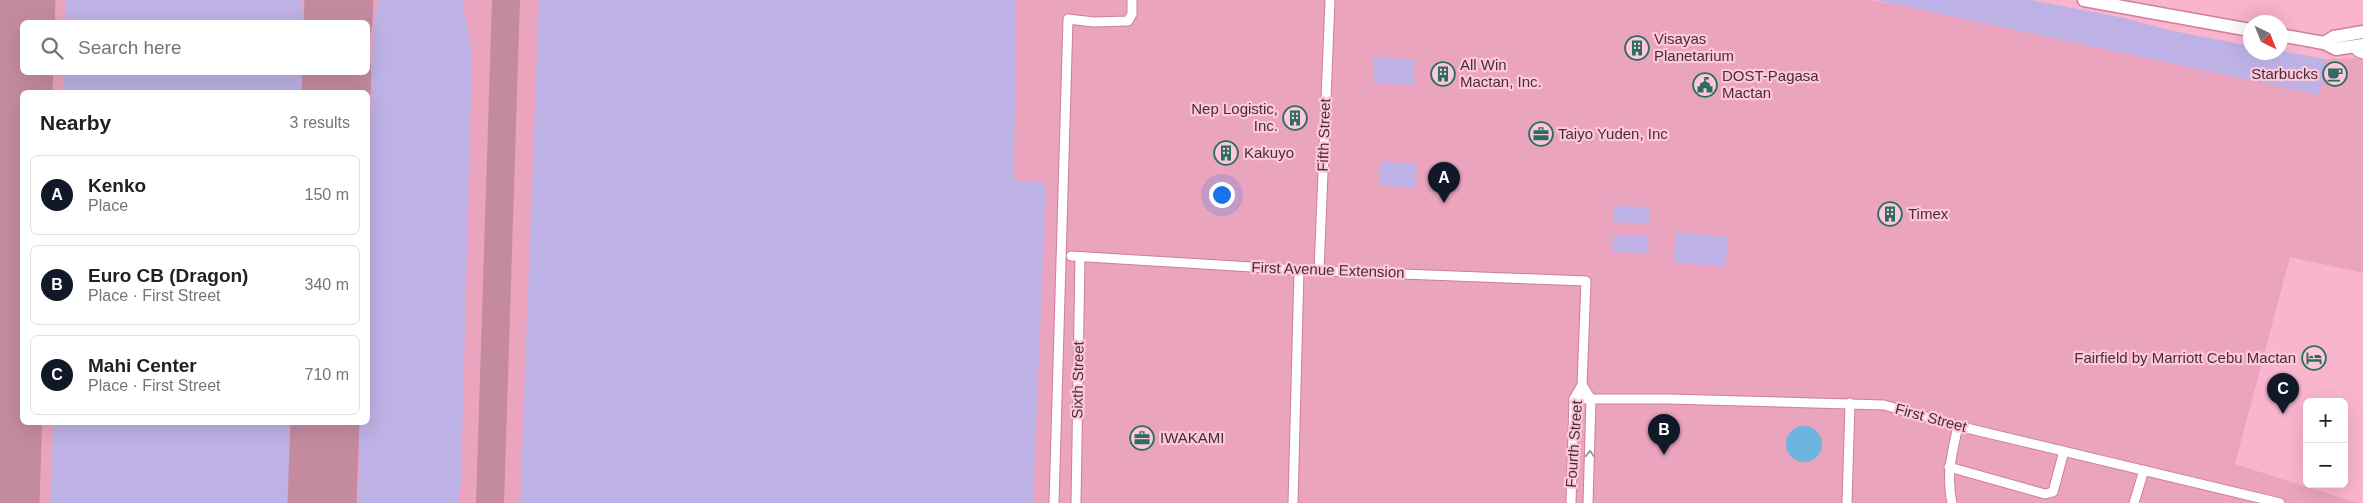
<!DOCTYPE html>
<html lang="en">
<head>
<meta charset="utf-8">
<style>
  body { margin:0; font-family:Arial,sans-serif; background:#f2f2f2; color:#202124 }
  .controls { position:absolute; right:15px; bottom:15px; display:grid; overflow:hidden; border-radius:8px; box-shadow:0 5px 20px #0002 }
  .controls button { width:45px; height:45px; display:grid; place-items:center; padding:0; border:0; border-bottom:1px solid #e0e0e0; background:#fff; color:#202124; font:25px sans-serif }
  .compass { position:absolute; left:2243px; top:15px; width:45px; height:45px; border-radius:50%; background:#fff; box-shadow:0 5px 20px #0002; rotate:137deg }
  .you { position:absolute; left:1221px; top:194px; width:18px; height:18px; margin:-12px; border:4px solid #fff; border-radius:50%; background:#1a73e8; box-shadow:0 0 0 8px #1a73e833 }
  .badge { display:grid; place-items:center; width:32px; height:32px; border-radius:50%; background:#111827; color:#fff; font-size:16px; font-weight:700 }
  .pin { position:absolute; translate:-50% -41px; filter:drop-shadow(0 1px 2px #0008) }
  .pin::after { content:''; position:absolute; top:26px; width:18px; height:15px; background:inherit; clip-path:polygon(0 0,100% 0,50% 100%) }
  .list { margin:0; padding:0; list-style:none }
  h2 { display:flex; justify-content:space-between; align-items:center; height:65px; margin:0; padding:0 20px; font-size:21px }
  h2 small { font-size:16px; font-weight:400; color:#757577 }
  .list li { display:grid; grid-template-columns:32px 1fr auto; gap:15px; align-items:center; box-sizing:border-box; height:80px; margin:0 10px 10px; padding:0 10px; border:1px solid #e0e0e0; border-radius:8px }
  .list b { display:block; font-size:19px; white-space:nowrap }
  .list p { margin:0; font-size:16px; white-space:nowrap; color:#757577 }
  .list em { font-size:16px; font-style:normal; color:#757577 }
  .icon { flex:none; width:28px; height:28px; fill:none; stroke:currentColor; stroke-width:2; stroke-linecap:round; stroke-linejoin:round }
  .map { position:relative; flex:none; width:2363px; height:503px; overflow:hidden }
  .search { position:absolute; background:#fff; box-shadow:0 5px 20px #0002; left:20px; top:20px; width:350px; height:55px; display:flex; align-items:center; gap:12px; box-sizing:border-box; padding:0 18px; border-radius:8px; color:#757577; font-size:19px }
  .panel { position:absolute; background:#fff; box-shadow:0 5px 20px #0002; left:20px; top:90px; width:350px; height:335px; border-radius:8px }
  .map>svg:first-child { display:block }
  .built { fill:#eba4be; fill-rule:evenodd }
  .green { fill:#bdb1e5 }
  .water { fill:#6cb5de }
  .lines { fill:none; stroke-linecap:round; stroke-linejoin:round }
  .taxiway { stroke:#c48ba0; stroke-width:28 }
  .runway { stroke:#c48ba0; stroke-width:69 }
  .street-casing { stroke:#cd7e9d; stroke-width:11 }
  .secondary-casing { stroke:#cd7e9d; stroke-width:15 }
  .street { stroke:#fff; stroke-width:9 }
  .secondary { stroke:#fff; stroke-width:12 }
  .oneway { stroke:#a6969c }
  .labels { text-anchor:middle; stroke-width:4.5; stroke-linejoin:round; paint-order:stroke }
  .poi-label { font-size:15px; fill:#4d2c39; stroke:#fcc8da; text-anchor:start }
  .street-label { font-size:15px; fill:#4d2c39; stroke:#fcc8da }
</style>
</head>
<body>
<div class="map">
<svg width="2363" height="503" viewBox="0 0 2363 503">
  <rect width="100%" height="100%" fill="#f9b5ce"/>
  <path class="built" d="M0,0H1871L1942,13L2326,63V59L2363,58V273L2290,257L2235,464L2357,503H1033L1046,183L1016,503H0ZM22,22H368V72H22ZM22,92H368V422H22Z"/>
  <g class="green">
    <path d="M66,0H301L304,22H65Z"/>
    <path d="M379,0H462L472,52L461,485L458,503H358L360,423L368,422V207L373,29Z"/>
    <path d="M539,0H1016L1014,180L1046,183L1033,503H520Z"/>
    <path d="M1876,0H2031L2124,18L2173,31L2250,46V52L2281,51L2326,59V63L2319,95Z"/>
    <path d="M1374,57L1415,60L1413,85L1373,83Z"/>
    <path d="M64,73H302L301,92H63Z"/>
    <path d="M1381,161L1417,164L1415,188L1379,185Z"/>
    <path d="M1614,206L1650,207L1649,224L1613,222Z"/>
    <path d="M1676,232L1728,237L1725,267L1673,262Z"/>
    <path d="M1613,235L1649,236L1648,253L1612,252Z"/>
    <path d="M53,423H290L288,503H50Z"/>
  </g>
  <circle class="water" cx="1804" cy="444" r="18"/>
  <g class="lines">
    <path class="taxiway" d="M490,503L506,0"/>
    <g class="runway">
      <path d="M338,22L339,0"/>
      <path d="M336,92L337,72"/>
      <path d="M5,503L21,0"/>
      <path d="M322,503L325,422"/>
    </g>
    <g class="street-casing">
      <g id="street">
        <path d="M2353,47L2358,52L2363,54"/>
        <path d="M1071,256L1299,270L1586,281L1582,385L1574,399L1571,503"/>
        <path d="M1319,271L1330,0"/>
        <path d="M1582,385L1591,399L1588,503"/>
        <path d="M1574,399H1669L1884,405L1958,426L2280,503"/>
        <path d="M1949,467L2045,494L2053,492L2064,451"/>
        <path d="M1054,503L1068,19L1094,22L1128,21L1132,14V0"/>
        <path d="M1076,503L1080,257"/>
        <path d="M1293,503L1299,270"/>
        <path d="M1847,503L1850,403"/>
        <path d="M1952,503C1946,476 1952,453 1958,426"/>
        <path d="M2134,503L2144,470"/>
      </g>
    </g>
    <g class="secondary-casing">
      <g id="secondary">
        <path d="M2084,0L2250,30"/>
        <path d="M2280,35L2324,43L2336,49L2363,45"/>
        <path d="M2324,43L2334,37L2363,32"/>
      </g>
    </g>
    <use href="#street" class="street"/>
    <use href="#secondary" class="secondary"/>
  </g>
  <defs><path id="oneway-chevron" d="M-2-3.5L2.5 0L-2 3.5" fill="none" stroke-width="1.6" stroke-linecap="round" stroke-linejoin="round" transform="scale(1.25)"/></defs>
  <use class="oneway" href="#oneway-chevron" transform="translate(1590 454) rotate(-87)"/>
  <defs>
    <g id="building-ring" transform="scale(1.25)"><circle r="9.5" fill="#fcc8da" stroke="#2b6d5e" stroke-width="1.5"/><path d="M-4-6H4V6H1V3H-1V6H-4ZM-2.5-4.3h1.7v1.8h-1.7ZM.8-4.3h1.7v1.8H.8ZM-2.5-1h1.7V.8h-1.7ZM.8-1h1.7V.8H.8Z" fill="#2b6d5e"/></g>
    <g id="cafe-ring" transform="scale(1.25)"><circle r="9.5" fill="#fcc8da" stroke="#2b6d5e" stroke-width="1.5"/><path d="M-5.5-4.5H6V0H3Q3 3.5 0 3.5H-2.5Q-5.5 3.5-5.5 0ZM3-3.2v2h1.7v-2ZM-6 4.5H4V6H-6Z" fill="#2b6d5e"/></g>
    <g id="civic-ring" transform="scale(1.25)"><circle r="9.5" fill="#fcc8da" stroke="#2b6d5e" stroke-width="1.5"/><path d="M-.6-6.5H3V-4.5H.6V-3L4-1V1h2V6H-6V1h2V-1L-.6-3ZM-1.2 2.5V6h2.4V2.5Z" fill="#2b6d5e"/></g>
    <g id="office-ring" transform="scale(1.25)"><circle r="9.5" fill="#fcc8da" stroke="#2b6d5e" stroke-width="1.5"/><path d="M-6-3h4V-5.5h4V-3h4V5H-6ZM-1-4.5V-3h2v-1.5ZM-6 0V1H6V0Z" fill="#2b6d5e"/></g>
    <g id="hotel-ring" transform="scale(1.25)"><circle r="9.5" fill="#fcc8da" stroke="#2b6d5e" stroke-width="1.5"/><path d="M-6-4.5h1.5V1H6V5H4.5V3h-9V5H-6ZM-4 0a1.8 1.8 0 1 1 3.6 0ZM.5 0V-2.5h3Q6-2.5 6 0Z" fill="#2b6d5e"/></g>
  </defs>
  <g fill-rule="evenodd">
    <use href="#building-ring" x="1637" y="48"/>
    <use href="#building-ring" x="1443" y="74"/>
    <use href="#cafe-ring" x="2335" y="74"/>
    <use href="#civic-ring" x="1705" y="85"/>
    <use href="#building-ring" x="1295" y="118"/>
    <use href="#office-ring" x="1541" y="134"/>
    <use href="#building-ring" x="1226" y="153"/>
    <use href="#building-ring" x="1890" y="214"/>
    <use href="#hotel-ring" x="2314" y="358"/>
    <use href="#office-ring" x="1142" y="438"/>
  </g>
  <g class="labels">
    <g class="poi-label">
      <text x="1654" y="44">Visayas<tspan x="1654" dy="17">Planetarium</tspan></text>
      <text x="1460" y="70">All Win<tspan x="1460" dy="17">Mactan, Inc.</tspan></text>
      <text x="2318" y="79" text-anchor="end">Starbucks</text>
      <text x="1722" y="81">DOST-Pagasa<tspan x="1722" dy="17">Mactan</tspan></text>
      <text x="1278" y="114" text-anchor="end">Nep Logistic,<tspan x="1278" dy="17">Inc.</tspan></text>
      <text x="1558" y="139">Taiyo Yuden, Inc</text>
      <text x="1244" y="158">Kakuyo</text>
      <text x="1908" y="219">Timex</text>
      <text x="2296" y="363" text-anchor="end">Fairfield by Marriott Cebu Mactan</text>
      <text x="1160" y="443">IWAKAMI</text>
    </g>
    <g class="street-label">
      <text transform="translate(1324 135) rotate(-88)" y="5">Fifth Street</text>
      <text transform="translate(1328 270) rotate(2)" y="5">First Avenue Extension</text>
      <text transform="translate(1078 380) rotate(-89)" y="5">Sixth Street</text>
      <text transform="translate(1931 418) rotate(15)" y="5">First Street</text>
      <text transform="translate(1574 444) rotate(-86)" y="5">Fourth Street</text>
    </g>
  </g>
</svg>
<div class="controls">
<button>+</button>
<button>−</button>
</div>
<svg class="compass" viewBox="-18 -18 36 36"><path d="M0-13l5 13h-10z" fill="#e53935"/><path d="M0 13l5-13h-10z" fill="#757577"/></svg>
<div class="you"></div>
<div class="pin badge" style="left:1444px;top:203px">A</div>
<div class="pin badge" style="left:1664px;top:455px">B</div>
<div class="pin badge" style="left:2283px;top:414px">C</div>
<div class="search"><svg class="icon" aria-label="search" viewBox="0 0 24 24"><circle cx="10" cy="10" r="6"/><path d="M15 15l6 6"/></svg>Search here</div>
<section class="panel">
<h2>Nearby<small>3 results</small></h2>
<ul class="list">
<li><span class="badge">A</span><div><b>Kenko</b><p>Place</p></div><em>150 m</em></li>
<li><span class="badge">B</span><div><b>Euro CB (Dragon)</b><p>Place · First Street</p></div><em>340 m</em></li>
<li><span class="badge">C</span><div><b>Mahi Center</b><p>Place · First Street</p></div><em>710 m</em></li>
</ul>
</section>
</div>
</body>
</html>
